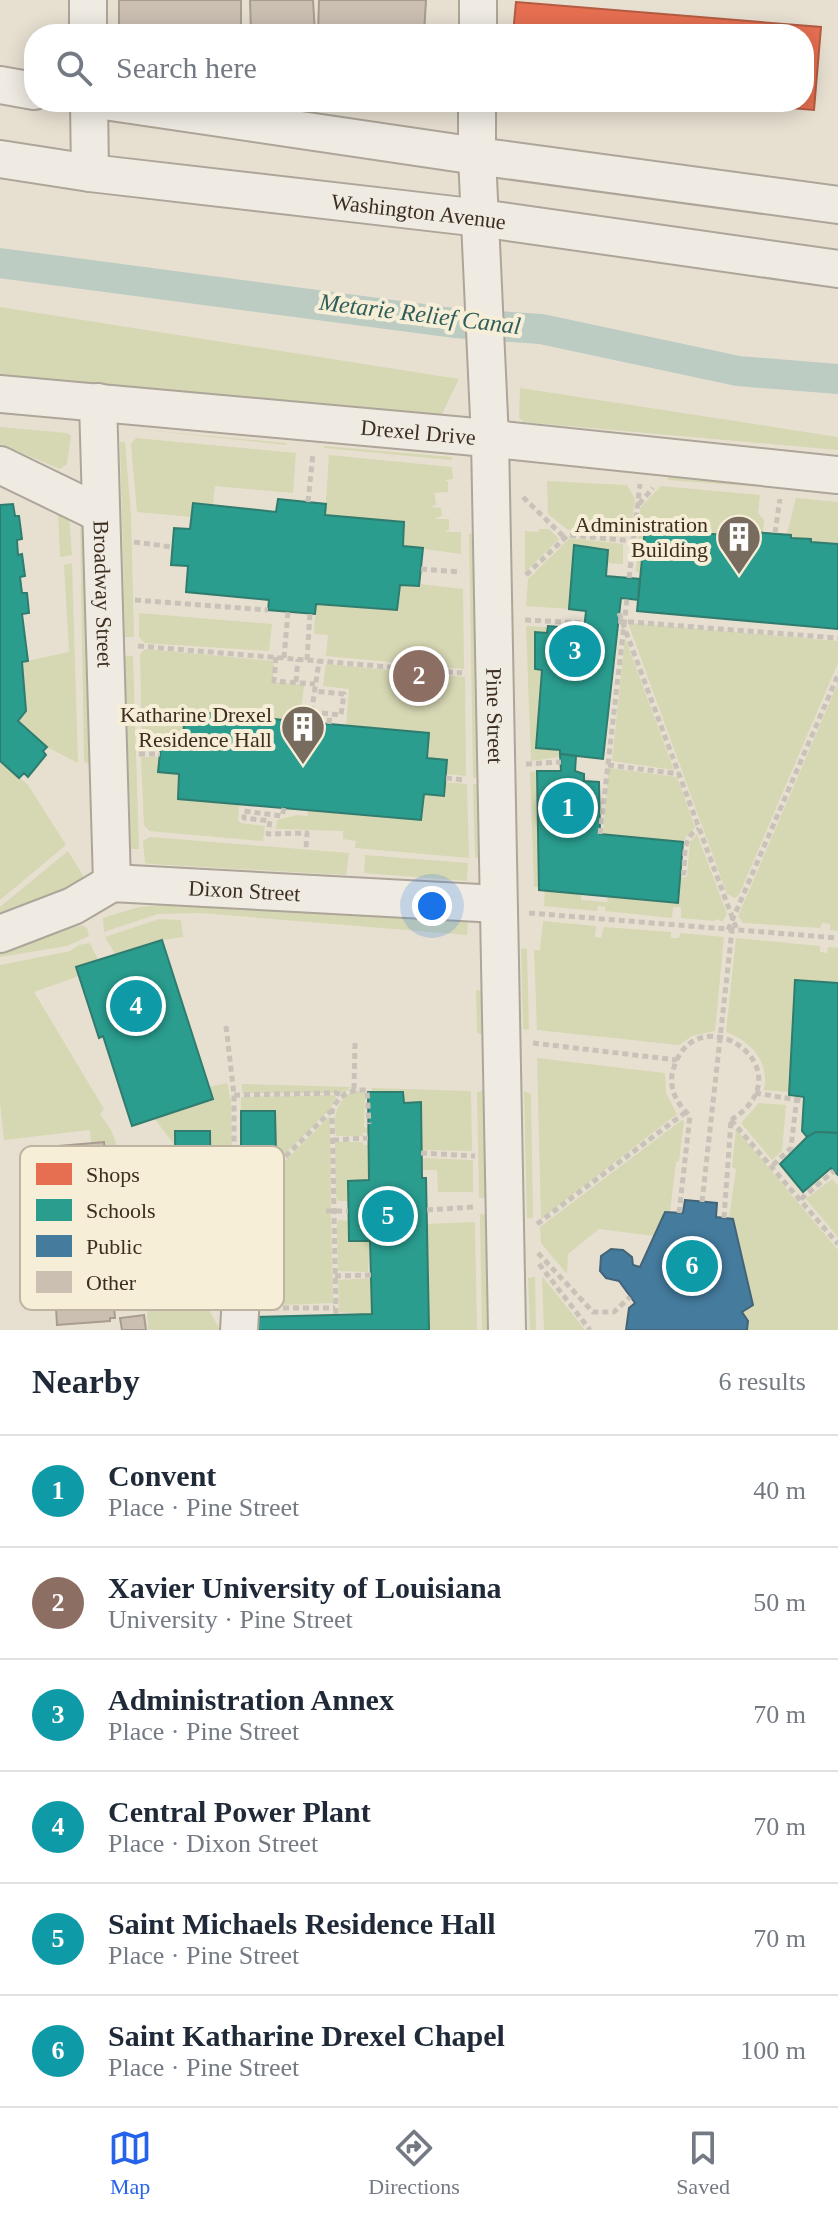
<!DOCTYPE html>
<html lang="en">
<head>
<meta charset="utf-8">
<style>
  body { margin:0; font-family:Georgia,serif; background:#f2f2f3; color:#1f2937 }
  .you { position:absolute; left:432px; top:906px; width:28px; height:28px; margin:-20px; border:6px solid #fff; border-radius:50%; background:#1a73e8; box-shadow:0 0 0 12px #1a73e833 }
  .badge { display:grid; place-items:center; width:52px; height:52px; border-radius:50%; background:#2563eb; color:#fff; font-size:26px; font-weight:700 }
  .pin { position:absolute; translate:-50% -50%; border:4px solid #fff; box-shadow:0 2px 8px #0006 }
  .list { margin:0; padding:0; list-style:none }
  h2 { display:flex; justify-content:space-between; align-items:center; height:104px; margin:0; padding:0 32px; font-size:34px }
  h2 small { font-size:26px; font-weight:400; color:#747a83 }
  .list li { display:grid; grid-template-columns:52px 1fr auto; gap:24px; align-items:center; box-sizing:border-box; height:112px; padding:0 32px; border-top:2px solid #e0e1e3 }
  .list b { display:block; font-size:30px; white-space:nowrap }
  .list p { margin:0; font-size:26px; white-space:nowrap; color:#747a83 }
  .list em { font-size:26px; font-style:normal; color:#747a83 }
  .icon { flex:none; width:44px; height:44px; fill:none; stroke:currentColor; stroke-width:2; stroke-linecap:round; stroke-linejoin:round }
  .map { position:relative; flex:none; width:838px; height:1330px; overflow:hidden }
  .search { position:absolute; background:#fff; box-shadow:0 4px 20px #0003; left:24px; right:24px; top:24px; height:88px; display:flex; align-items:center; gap:20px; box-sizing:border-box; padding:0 28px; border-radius:32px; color:#747a83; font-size:30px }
  .sheet { height:776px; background:#fff }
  nav { display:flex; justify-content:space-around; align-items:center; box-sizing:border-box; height:112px; border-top:2px solid #e0e1e3; background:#fff; font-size:22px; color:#747a83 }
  nav a { display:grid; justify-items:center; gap:4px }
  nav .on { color:#2563eb }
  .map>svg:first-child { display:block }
  .green { fill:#d6d7b3 }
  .shops { fill:#e76f51; stroke:#b45c42; stroke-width:2 }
  .schools { fill:#2a9d8f; stroke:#307c6e; stroke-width:2 }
  .public { fill:#457b9d; stroke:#436478; stroke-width:2 }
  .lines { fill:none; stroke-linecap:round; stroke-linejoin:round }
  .canal { stroke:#bcccc2; stroke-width:30 }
  .building { fill:#cbbfb2; stroke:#a89c90; stroke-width:2 }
  .minor-casing { stroke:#ada599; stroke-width:40 }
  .path { stroke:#c8c2b9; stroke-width:5; stroke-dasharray:6 4; stroke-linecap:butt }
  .minor { stroke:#efebe3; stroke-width:36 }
  .labels { text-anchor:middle; stroke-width:8; stroke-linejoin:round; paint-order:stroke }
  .street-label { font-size:22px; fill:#3d2e20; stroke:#f7eed8 }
  .poi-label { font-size:22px; fill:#3d2e20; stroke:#f7eed8; text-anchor:end }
  .water-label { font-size:24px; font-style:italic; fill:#2f5d5a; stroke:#f7eed8 }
  .key { fill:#f7eed8; stroke:#bfb4a1; stroke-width:2 }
  .key-label { font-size:22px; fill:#3d2e20 }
</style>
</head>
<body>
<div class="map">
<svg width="838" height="1330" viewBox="0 0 838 1330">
  <rect width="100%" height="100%" fill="#e7e0d1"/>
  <g class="green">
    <path d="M0,307L459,379L441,416L0,376Z"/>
    <path d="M520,388L838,437V450L524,422L519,418Z"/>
    <path d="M0,427L67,433L71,436L67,464L60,469L0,444Z"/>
    <path d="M136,429L286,443V445Z"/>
    <path d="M136,438L296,453L293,493L215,486L213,505L192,517L137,512L131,444Z"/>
    <path d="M120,442H125L131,515L134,637H125Z"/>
    <path d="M324,446L452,457V460L324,448Z"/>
    <path d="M329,455L452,467L453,479L445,480L448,482V492L433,493L435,495L436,505L430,507L441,508L442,516L434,519H449V529L445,532H461V554L403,546L404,522L325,515Z"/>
    <path d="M669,476L761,484L760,487L667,480Z"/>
    <path d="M547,481L627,485L635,499L630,535L568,530L548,514Z"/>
    <path d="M661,486L760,495L758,513L764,520L763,532L736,533L735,536L641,573L636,572L640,508Z"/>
    <path d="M796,498L838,502V544L811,542V539L791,538V535L787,534Z"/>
    <path d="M58,513L69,514L72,555L60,557Z"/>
    <path d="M80,515L84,524L90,764L84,762Z"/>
    <path d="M539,529H549L559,539L525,572V531L539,532Z"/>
    <path d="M469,534H476L480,778H473Z"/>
    <path d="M570,538L623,544V564L607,563L608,550L574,546L569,609L526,606L528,579Z"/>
    <path d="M72,563L78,763L47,747L18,721L26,711L22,662L69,652L64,565Z"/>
    <path d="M420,584L463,589L464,669L326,656L328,635L314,634L316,604L397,610L400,585Z"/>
    <path d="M139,613L272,624L269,651L145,643L139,637Z"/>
    <path d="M628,623L838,641V663L739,895L735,898L727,894Z"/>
    <path d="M526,626L547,627V633H535V669L542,670L536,748L560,750V757L531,761Z"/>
    <path d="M625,638L674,770L612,761Z"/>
    <path d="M145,649L274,661L273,682L304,685L300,721L185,711L183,737L162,735L160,750H142L140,654Z"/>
    <path d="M125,656H133L139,849H131Z"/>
    <path d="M326,664L465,677L466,776L446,774L447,760L427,758L429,733L346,726L349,689L323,686Z"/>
    <path d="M838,683V931L830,930V924L822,923L820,928L743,923L738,916Z"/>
    <path d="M141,757H160L159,772L179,774L178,799L239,804L238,820L241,823L265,826L263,841L149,831L144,825Z"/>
    <path d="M0,761L28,785L66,845L0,900Z"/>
    <path d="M609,768L677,777L695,827L682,842L603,834Z"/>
    <path d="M537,771L539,887H534L530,772Z"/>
    <path d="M445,782L467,784L469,858L355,848L356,841L343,839V831L276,829L277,820L297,815L307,816L308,811L421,820L424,794L444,796Z"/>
    <path d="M473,784H479L481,858H475Z"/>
    <path d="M697,834L727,914L722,922L718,919L714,921L681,918V907H673L672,918L605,911V907L598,906L597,911L544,906L545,890L581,894V900L607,902L608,896L678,903L680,878L687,877L690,842Z"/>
    <path d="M150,837L349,853L346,875L150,864L145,863L143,841Z"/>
    <path d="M68,851L84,877L61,893L0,917V907Z"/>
    <path d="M365,855L468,863L467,881L364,873Z"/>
    <path d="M184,903L468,920L467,935L201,913L158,914L104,932L103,918L139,907Z"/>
    <path d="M159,919L181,920L183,937L162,940L115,954L105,937Z"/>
    <path d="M543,921L596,926L595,937L601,938L604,927L671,932V938H679L680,933L724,937L715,1031L692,1036L679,1045L537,1030L534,950H540Z"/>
    <path d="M82,925L87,928L89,936L67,946L0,957V952Z"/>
    <path d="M736,938L820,946V952L827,953L828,947L838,948V983L795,980L789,1092L764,1090C770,1062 751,1041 726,1032Z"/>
    <path d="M90,943L98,960L77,967L79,976L34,992L104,1109L100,1114L111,1130L124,1164L107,1166L104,1142H91L90,1130L4,1140L0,1103V965L70,951L79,945Z"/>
    <path d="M521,948L527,949L529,1030L523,1029Z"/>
    <path d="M476,990L482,991L485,995L484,1031L482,1034L477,1033Z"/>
    <path d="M537,1058L665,1073L666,1093L677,1114L541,1219Z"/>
    <path d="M227,1083L231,1101L232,1152L210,1153L209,1131H176L175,1146L154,1118L213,1100L209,1087Z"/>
    <path d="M242,1084L351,1087L344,1093H242Z"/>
    <path d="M372,1088L471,1091L472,1151L422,1150L421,1102L404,1103L403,1092H371Z"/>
    <path d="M355,1090L365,1093L364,1127L368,1128L369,1133H363V1136H336C333,1115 336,1101 355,1090Z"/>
    <path d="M487,1090L489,1198H479L477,1092Z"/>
    <path d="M524,1091L531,1094L533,1218H527Z"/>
    <path d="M333,1095L336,1097L331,1108L238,1200L237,1162L241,1161V1155L276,1154L275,1111H241V1097Z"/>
    <path d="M759,1103L786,1105L782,1151L772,1160L741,1123Z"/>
    <path d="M330,1116L331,1209H326V1213L331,1214L333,1303L253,1306L237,1265L238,1208Z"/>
    <path d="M682,1120L684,1121L679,1161L676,1162L670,1212H665L654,1236L599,1229L568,1254L567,1274L541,1243L540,1227Z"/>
    <path d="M736,1129L838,1250V1330H747L748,1321L742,1312L752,1304L733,1219L729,1218L736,1169L732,1167Z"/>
    <path d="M337,1142H363V1145H369V1180L349,1182L348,1201H339L336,1197L335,1144Z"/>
    <path d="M422,1158L473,1160V1192H438L437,1170H422Z"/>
    <path d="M832,1179L838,1186V1237L806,1199Z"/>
    <path d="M480,1214L491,1215L494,1330H482Z"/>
    <path d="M339,1220L349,1221V1241H370L368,1272L338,1271L337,1223Z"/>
    <path d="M475,1222L477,1330H429L427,1224Z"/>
    <path d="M542,1276L585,1330H544Z"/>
    <path d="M535,1277L536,1330H530L528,1278Z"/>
    <path d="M371,1278L372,1314L339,1312L338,1280Z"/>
    <path d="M208,1308L220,1330H148L147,1310Z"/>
  </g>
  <path class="shops" d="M516,2L821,27L814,110L729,103L728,109L688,105V102H804V34H513Z"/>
  <g class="schools">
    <path d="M278,499L326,504L325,515L404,522L403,546L423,548L419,586L400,585L397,610L316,604L315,614L268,610L269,600L186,592L188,566L171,565L174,528L190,529L193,503L276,512Z"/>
    <path d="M13,504L15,516H19L22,539L17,540L18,555L22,554L25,576L20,577L22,593H27L29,613L22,614L28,661L22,662L26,711L18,721L47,747L43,751L46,755L28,777L24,773L19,778L0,761V505Z"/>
    <path d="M645,528L735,536V533L754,535V532L791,535V538L811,539V542L838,544V629L637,611Z"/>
    <path d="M574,545L608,550L606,576L640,579L638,600L621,598L603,759L560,754V750L536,748L542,670L535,669V632L547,633L548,626L584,629L586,611L569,609Z"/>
    <path d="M185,711L429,733L427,758L447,760L444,796L424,794L421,820L178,799L179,774L158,772L162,735L183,737Z"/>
    <path d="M560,754L576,756L575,771L584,774V781L599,782L600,834L683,842L678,903L539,890L537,771H561Z"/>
    <path d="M162,940L213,1099L132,1126L103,1036L99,1038L76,967Z"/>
    <path d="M795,980L838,983V1133L816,1132L807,1137L802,1131L804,1097L789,1095Z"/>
    <path d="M368,1092H403L404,1103L421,1102L422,1178H426L429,1330H251L250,1317L372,1314L370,1241H349L348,1181L369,1180Z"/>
    <path d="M241,1111H275L276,1154L241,1155Z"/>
    <path d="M175,1131H210L211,1220L176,1221Z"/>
    <path d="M816,1132L838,1133V1175L831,1168L803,1192L780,1164L807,1137Z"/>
  </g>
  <path class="public" d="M685,1200L717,1203L716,1217L733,1219L753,1305L742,1312L748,1321L747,1330H626L629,1308L635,1303L619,1281L606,1278L600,1271L601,1256L611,1249L623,1250L632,1257L633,1265L640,1267L665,1212L683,1213Z"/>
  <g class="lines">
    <path class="canal" d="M0,263L454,323L541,329L738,371L838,379"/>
  </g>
  <g class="building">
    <rect x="119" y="0" width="122" height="34"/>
    <path d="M250,0H313L315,34H251Z"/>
    <path d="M319,0H426L424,34H318Z"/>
    <path d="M104,1142L106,1166L96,1167L99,1201L34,1206L30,1154L59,1151V1146Z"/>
    <path d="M107,1283V1285L112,1284L115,1318H110V1321L57,1325L56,1308L46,1310L44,1288Z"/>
    <path d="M144,1315L146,1330H122L120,1318Z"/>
  </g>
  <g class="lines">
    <g class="minor-casing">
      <g id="minor">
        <path d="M88,0V34"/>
        <path d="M478,34V0"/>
        <path d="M0,85L34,91"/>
        <path d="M89,102L90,173"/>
        <path d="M111,102L477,156L838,205"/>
        <path id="s1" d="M477,102V156L490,439L507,1330"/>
        <path id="s2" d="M0,159L90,173L480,218L838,269"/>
        <path id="s3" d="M0,394L465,436L838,475"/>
        <path id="s4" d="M98,402L112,883"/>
        <path d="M0,465L101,514"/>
        <path id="s5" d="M0,934L73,906L112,883L498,904"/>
        <path d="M239,1330L242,1278"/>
      </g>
    </g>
    <g class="path">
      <path d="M523,497L565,538"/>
      <path d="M308,502L313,453"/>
      <path d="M639,504L653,488"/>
      <path d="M775,533L780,499"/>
      <path d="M134,542L172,547"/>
      <path d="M421,569L461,572"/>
      <path d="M526,575L568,535L633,541"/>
      <path d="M629,578L640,484"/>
      <path d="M135,600L268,610"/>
      <path d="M619,613L737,930"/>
      <path d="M525,620L584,623"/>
      <path d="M618,621L838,638"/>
      <path d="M138,646L462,673"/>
      <path d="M276,657L274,681L315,684"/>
      <path d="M284,658L288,612"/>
      <path d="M307,660L310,613"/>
      <path d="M296,682L298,659"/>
      <path d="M312,712L341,715L344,694L314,691"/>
      <path d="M310,722L319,661"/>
      <path d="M329,724L330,714"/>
      <path d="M139,754H160"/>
      <path d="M526,764L561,762"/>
      <path d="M608,765L679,774"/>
      <path d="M446,778L465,780"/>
      <path d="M284,808L282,816L244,811V818L270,821L268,834L307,833L306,848"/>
      <path d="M600,834L627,599"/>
      <path d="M681,873H684C685,856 682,837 699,829"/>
      <path d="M529,913L838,938"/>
      <path d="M728,930L838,675"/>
      <path d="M226,1026L234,1095V1247"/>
      <path d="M533,1043L677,1060"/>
      <path d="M354,1089L355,1043"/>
      <path d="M755,1093L804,1101"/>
      <path d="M234,1095L336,1093L343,1096"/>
      <path d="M731,1120L838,1244"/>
      <path d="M333,1140L368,1138"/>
      <path d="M421,1153L475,1156"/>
      <path d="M773,1165L791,1148L797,1096"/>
      <path d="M210,1174L235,1175"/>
      <path d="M801,1199L834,1171"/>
      <path d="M702,1202L732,930"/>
      <path d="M236,1206L331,1111"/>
      <path d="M427,1210L474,1207"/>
      <path d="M326,1211H348"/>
      <path d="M679,1213L690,1116C676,1103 667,1086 674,1067C698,993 810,1070 731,1120"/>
      <path d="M724,1218L731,1121"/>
      <path d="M537,1224L686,1112"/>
      <path d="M210,1228L235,1229"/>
      <path d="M538,1253L593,1312H614L630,1297"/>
      <path d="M539,1264L590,1330"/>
      <path d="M335,1276L371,1275"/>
      <path d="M273,1308H335"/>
      <path d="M336,1314L332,1111C338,1094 352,1089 367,1090L369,1124"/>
    </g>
    <use href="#minor" class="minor"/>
  </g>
  <defs>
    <g id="building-pin" transform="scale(2.3)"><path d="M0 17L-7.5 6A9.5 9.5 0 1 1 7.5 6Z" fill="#786c5e" stroke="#f7eed8"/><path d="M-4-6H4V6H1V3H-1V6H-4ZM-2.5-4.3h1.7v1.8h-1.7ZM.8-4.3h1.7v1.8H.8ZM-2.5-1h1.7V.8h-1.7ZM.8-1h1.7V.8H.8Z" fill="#fff"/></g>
  </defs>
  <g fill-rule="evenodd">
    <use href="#building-pin" x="739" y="537"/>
    <use href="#building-pin" x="303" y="727"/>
  </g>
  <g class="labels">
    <g class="street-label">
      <text dy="8" stroke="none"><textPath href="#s2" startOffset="422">Washington Avenue</textPath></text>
      <text dy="8" stroke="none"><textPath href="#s3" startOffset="420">Drexel Drive</textPath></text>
      <text dy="8" stroke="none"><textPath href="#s4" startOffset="192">Broadway Street</textPath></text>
      <text dy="8" stroke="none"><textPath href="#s1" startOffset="614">Pine Street</textPath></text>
      <text dy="8" stroke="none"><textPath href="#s5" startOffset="256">Dixon Street</textPath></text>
    </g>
    <g class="poi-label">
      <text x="708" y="532">Administration<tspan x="708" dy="25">Building</tspan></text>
      <text x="272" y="722">Katharine Drexel<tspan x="272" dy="25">Residence Hall</tspan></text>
    </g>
    <g class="water-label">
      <text transform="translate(420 314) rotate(7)" y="8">Metarie Relief Canal</text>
    </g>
  </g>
  <rect x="20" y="1146" width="264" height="164" rx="12" class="key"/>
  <rect x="36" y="1163" width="36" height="22" fill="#e76f51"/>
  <rect x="36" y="1199" width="36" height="22" fill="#2a9d8f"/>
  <rect x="36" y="1235" width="36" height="22" fill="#457b9d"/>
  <rect x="36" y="1271" width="36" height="22" fill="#cbbfb2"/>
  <g class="key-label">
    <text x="86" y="1182">Shops</text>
    <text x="86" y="1218">Schools</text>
    <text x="86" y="1254">Public</text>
    <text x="86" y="1290">Other</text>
  </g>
</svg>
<div class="you"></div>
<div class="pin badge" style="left:568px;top:808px;background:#0f9aa8">1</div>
<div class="pin badge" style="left:419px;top:676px;background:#8d6e63">2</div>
<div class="pin badge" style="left:575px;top:651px;background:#0f9aa8">3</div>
<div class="pin badge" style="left:136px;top:1006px;background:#0f9aa8">4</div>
<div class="pin badge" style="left:388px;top:1216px;background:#0f9aa8">5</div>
<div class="pin badge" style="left:692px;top:1266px;background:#0f9aa8">6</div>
<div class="search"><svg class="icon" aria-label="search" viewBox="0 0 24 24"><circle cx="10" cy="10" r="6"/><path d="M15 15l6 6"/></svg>Search here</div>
</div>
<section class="sheet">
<h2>Nearby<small>6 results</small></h2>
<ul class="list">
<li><span class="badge" style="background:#0f9aa8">1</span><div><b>Convent</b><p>Place · Pine Street</p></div><em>40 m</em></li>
<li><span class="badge" style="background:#8d6e63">2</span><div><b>Xavier University of Louisiana</b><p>University · Pine Street</p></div><em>50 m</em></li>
<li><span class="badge" style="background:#0f9aa8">3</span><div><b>Administration Annex</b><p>Place · Pine Street</p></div><em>70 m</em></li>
<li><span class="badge" style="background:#0f9aa8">4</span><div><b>Central Power Plant</b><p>Place · Dixon Street</p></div><em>70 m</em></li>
<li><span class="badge" style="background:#0f9aa8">5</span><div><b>Saint Michaels Residence Hall</b><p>Place · Pine Street</p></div><em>70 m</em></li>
<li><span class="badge" style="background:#0f9aa8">6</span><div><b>Saint Katharine Drexel Chapel</b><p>Place · Pine Street</p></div><em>100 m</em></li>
</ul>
</section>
<nav>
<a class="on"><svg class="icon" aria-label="map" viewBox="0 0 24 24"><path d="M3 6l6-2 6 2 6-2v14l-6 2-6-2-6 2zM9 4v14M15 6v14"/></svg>Map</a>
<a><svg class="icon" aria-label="directions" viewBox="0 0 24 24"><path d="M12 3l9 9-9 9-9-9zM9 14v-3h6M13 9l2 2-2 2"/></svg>Directions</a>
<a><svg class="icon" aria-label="saved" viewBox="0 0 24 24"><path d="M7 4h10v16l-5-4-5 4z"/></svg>Saved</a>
</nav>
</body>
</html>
